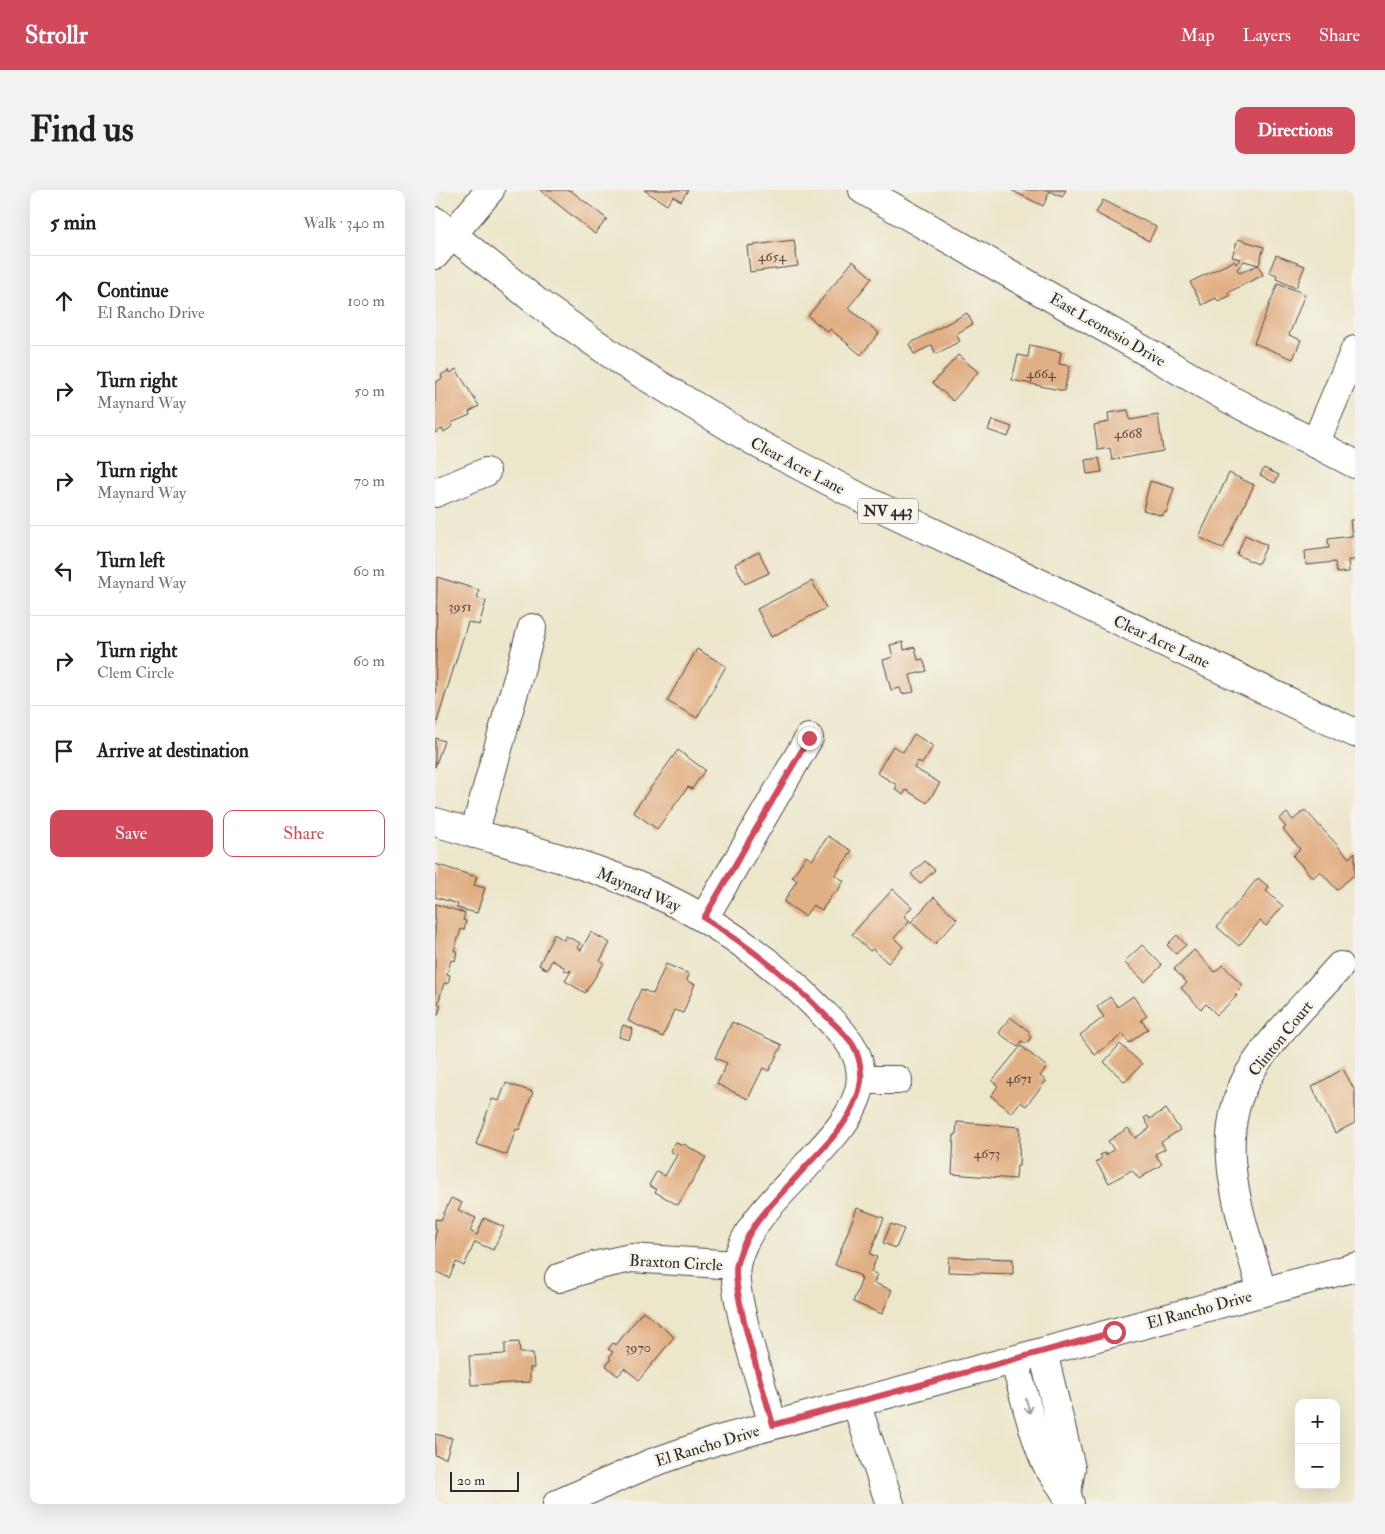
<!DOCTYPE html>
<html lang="en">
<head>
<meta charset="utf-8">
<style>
  body { margin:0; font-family:"IM FELL Double Pica",serif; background:#f2f2f2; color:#202124 }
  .controls { position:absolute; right:15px; bottom:15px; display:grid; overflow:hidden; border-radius:10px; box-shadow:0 5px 20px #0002 }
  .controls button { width:45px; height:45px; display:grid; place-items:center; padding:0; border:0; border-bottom:1px solid #e0e0e0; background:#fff; color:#202124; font:25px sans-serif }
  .scale { position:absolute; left:15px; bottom:12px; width:69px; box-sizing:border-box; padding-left:5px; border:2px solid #2b2b2b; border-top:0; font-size:14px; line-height:18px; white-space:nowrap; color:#2b2b2b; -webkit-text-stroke:4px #f7f3e8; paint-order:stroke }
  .stop { position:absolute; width:15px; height:15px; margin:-11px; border:4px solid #d1495b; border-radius:50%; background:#fff }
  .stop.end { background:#d1495b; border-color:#fff; box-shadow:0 1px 5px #0008 }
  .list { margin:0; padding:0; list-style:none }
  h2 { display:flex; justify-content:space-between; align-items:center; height:65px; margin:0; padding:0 20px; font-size:21px }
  h2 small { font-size:16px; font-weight:400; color:#757577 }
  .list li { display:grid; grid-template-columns:32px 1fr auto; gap:15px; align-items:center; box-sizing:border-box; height:90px; padding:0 20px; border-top:1px solid #e0e0e0 }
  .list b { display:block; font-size:19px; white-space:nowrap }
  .list p { margin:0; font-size:16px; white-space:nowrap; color:#757577 }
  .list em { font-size:16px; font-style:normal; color:#757577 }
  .actions { display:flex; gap:10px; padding:15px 20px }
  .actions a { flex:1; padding:11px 0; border:1px solid #d1495b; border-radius:10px; text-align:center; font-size:18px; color:#d1495b }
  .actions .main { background:#d1495b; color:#fff }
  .icon { flex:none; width:28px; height:28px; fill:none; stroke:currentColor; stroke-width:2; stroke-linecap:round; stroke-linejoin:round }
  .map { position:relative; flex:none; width:920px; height:1314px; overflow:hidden; border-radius:10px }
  header { display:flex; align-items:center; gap:30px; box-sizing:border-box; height:70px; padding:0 25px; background:#d1495b; color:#fff }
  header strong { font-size:24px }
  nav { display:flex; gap:28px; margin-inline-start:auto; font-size:18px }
  .intro { display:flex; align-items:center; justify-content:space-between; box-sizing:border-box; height:120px; padding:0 30px }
  h1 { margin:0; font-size:35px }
  .button { padding:12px 22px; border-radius:10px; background:#d1495b; color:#fff; font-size:18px; font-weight:700 }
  main { display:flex; gap:30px; padding:0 30px }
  aside { flex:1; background:#fff; border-radius:10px; box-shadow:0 5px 20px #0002 }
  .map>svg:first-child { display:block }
  .building { fill:#e1af84 }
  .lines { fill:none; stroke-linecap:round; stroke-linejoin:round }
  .minor-casing { stroke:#484743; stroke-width:30 }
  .major-casing { stroke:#484743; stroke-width:30 }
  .minor { stroke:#fff; stroke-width:28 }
  .major { stroke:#fff; stroke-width:28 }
  .oneway { stroke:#a0a0a0 }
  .route { stroke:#d1495b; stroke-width:6 }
  .labels { text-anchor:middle; stroke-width:5; stroke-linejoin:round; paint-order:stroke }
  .number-label { font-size:14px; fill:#584c41 }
  .shield { fill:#f7f3e8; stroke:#686764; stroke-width:1 }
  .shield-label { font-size:15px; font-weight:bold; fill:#2b2b2b }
  .street-label { font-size:16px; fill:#2b2b2b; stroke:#f7f3e8 }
</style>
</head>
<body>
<header>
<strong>Strollr</strong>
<nav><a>Map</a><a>Layers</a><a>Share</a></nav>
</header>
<div class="intro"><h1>Find us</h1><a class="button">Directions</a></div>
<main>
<aside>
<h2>5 min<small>Walk · 340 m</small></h2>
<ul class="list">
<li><svg class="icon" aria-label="ahead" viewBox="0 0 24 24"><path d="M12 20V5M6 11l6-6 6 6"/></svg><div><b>Continue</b><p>El Rancho Drive</p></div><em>100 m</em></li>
<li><svg class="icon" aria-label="right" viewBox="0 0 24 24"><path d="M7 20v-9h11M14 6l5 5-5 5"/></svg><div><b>Turn right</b><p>Maynard Way</p></div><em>50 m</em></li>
<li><svg class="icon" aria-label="right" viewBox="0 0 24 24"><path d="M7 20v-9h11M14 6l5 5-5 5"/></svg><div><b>Turn right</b><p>Maynard Way</p></div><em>70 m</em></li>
<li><svg class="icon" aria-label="left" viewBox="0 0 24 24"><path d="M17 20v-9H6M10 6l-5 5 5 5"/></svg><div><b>Turn left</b><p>Maynard Way</p></div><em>60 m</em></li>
<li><svg class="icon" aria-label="right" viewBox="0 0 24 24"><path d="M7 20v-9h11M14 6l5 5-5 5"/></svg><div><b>Turn right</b><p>Clem Circle</p></div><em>60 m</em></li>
<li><svg class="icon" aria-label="arrive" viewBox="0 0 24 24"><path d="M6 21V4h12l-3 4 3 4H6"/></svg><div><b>Arrive at destination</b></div></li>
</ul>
<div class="actions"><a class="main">Save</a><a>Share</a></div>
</aside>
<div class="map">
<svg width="920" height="1314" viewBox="0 0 920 1314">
  <rect width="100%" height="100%" fill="#f7f3e8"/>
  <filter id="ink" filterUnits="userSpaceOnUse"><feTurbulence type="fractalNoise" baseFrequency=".02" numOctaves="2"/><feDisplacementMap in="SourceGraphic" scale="10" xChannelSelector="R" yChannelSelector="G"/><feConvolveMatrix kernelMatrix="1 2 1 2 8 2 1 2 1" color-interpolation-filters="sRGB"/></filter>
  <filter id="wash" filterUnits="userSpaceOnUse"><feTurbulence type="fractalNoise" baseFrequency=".0096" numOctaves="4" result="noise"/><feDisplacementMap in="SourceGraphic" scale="20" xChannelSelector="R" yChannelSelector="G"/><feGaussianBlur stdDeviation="1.12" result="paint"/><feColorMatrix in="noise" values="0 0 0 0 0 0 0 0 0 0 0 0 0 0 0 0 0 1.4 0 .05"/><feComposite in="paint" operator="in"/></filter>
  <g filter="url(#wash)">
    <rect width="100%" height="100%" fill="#ece6cb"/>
    <g id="blocks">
      <g class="building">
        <path d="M105,0H135L172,29L160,44Z"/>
        <path d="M209,0H253L246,11L238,6L232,15Z"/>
        <path d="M576,0H631L627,7L615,1L608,16Z"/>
        <path d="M668,10L721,37L714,51L661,23Z"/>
        <path d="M803,49L829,57L824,75L809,71L802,79L805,83L823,75L828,85L792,103L795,106L783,111L781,108L767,115L755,92L799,71L801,74L805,69L797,67Z"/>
        <path d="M359,50L363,76L315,82L312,56Z"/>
        <path d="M841,65L870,76L861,98L841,89L842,85L834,82Z"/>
        <path d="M418,71L437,88L413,118L444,143L426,165L395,139L393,142L373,126Z"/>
        <path d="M843,93L870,104L854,145L866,150L858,169L819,153Z"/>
        <path d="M532,123L538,134L521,144L525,151L501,164L497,155L479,164L474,154Z"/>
        <path d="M595,155L626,162L624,174L635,176L629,201L577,190L583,165L593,167Z"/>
        <path d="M523,165L543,182L518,211L498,193Z"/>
        <path d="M21,179L44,216L34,222L35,225L16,233L18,236L9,242L7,239L0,243V193L7,188L6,185L14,180L15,183Z"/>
        <path d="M693,220L695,230L723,225L728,261L677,270L675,258L663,260L659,235L674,232L673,223Z"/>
        <path d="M557,230L577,237L573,247L553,240Z"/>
        <path d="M664,268L667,282L652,284L650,270Z"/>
        <path d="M829,278L844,285L840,293L825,285Z"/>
        <path d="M794,283L819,295L788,359L764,347Z"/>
        <path d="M715,291L739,298L731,323L729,322L728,326L708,320Z"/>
        <path d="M915,330H920V370H913L914,382L902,383L900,372L871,375L870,361L894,358L893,349L917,346Z"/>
        <path d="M810,345L832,355L823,374L802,365Z"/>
        <path d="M324,362L334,383L310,394L300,374Z"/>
        <path d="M2,387L44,400L42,408L51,411L44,435L33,432L0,538Z"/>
        <path d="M377,391L391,418L336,447L322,419Z"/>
        <path d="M468,452L469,460L480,457L483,470L488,469L492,481L475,485L479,502L467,504L465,498L456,500L448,470L458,467L455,455Z"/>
        <path d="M262,459L291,476L262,528L232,511Z"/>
        <path d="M479,544L498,556L487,574L483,571L479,578L505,593L492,613L471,600L468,605L460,599L462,595L442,583L458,556L468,562Z"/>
        <path d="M0,548L9,551L0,577Z"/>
        <path d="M243,560L270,580L257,599L253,597L222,639L198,622Z"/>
        <path d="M870,620L914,668L920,662V684L902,700L885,681L878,688L858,666L865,659L848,639L851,637L844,629L852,623L858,630Z"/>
        <path d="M393,646L417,661L400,685L409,691L401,703L399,702L387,720L378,715L370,726L349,712L362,690L357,687L371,666L377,670Z"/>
        <path d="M490,671L500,680L485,694L476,684Z"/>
        <path d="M0,674L42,687L39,695L50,698L42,723L22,718L23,714L0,707Z"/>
        <path d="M823,688L834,697L831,701L848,716L831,736L825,731L804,756L782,737Z"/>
        <path d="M458,699L477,717L469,726L475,731L459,748L468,757L453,773L438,759L435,761L417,744Z"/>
        <path d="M499,707L522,729L500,754L476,732Z"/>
        <path d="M0,714L30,723L28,730L31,731L29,740L26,739L19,761H22L20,771L16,770L12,784L15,785L13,794L9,793L3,814L6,815L3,825L0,824Z"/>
        <path d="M156,742L175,753L165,771L169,773L150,803L130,791L136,781L135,780L134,782L129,780L130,778L117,770L112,780L104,775L119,744L129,750L131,746L145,753L142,758L146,760Z"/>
        <path d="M742,745L751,755L741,764L732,755Z"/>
        <path d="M707,755L727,775L710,792L689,772Z"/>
        <path d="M759,760L780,782L788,775L808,796L800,804L802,806L782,825L771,814L766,819L746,798L752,793L739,779Z"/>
        <path d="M231,774L254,784L252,791L260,794L248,823L239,820L228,847L193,831L206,799L218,804Z"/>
        <path d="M698,806L712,826L706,830L713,839L694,853L688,844L660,865L645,845L669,827L662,817L675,807L683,817Z"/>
        <path d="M575,827L595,842L593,844L596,847L591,854L587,851L583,857L564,843Z"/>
        <path d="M297,832L347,855L334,881L328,878L313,909L282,894L292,873L280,868Z"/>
        <path d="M188,835L198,839L194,850L184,847Z"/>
        <path d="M685,854L707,874L690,892L669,872Z"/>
        <path d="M586,856L612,877L605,886L611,891L591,916L585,912L577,923L556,906L563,896L557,891Z"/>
        <path d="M908,879L920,901V933L900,943L877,897Z"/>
        <path d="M71,893L98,902L84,940L81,939L72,965L41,954L57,909L64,911Z"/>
        <path d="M731,919L745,940L726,952L730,959L720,964L727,974L704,989L697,980L674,993L661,972L667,968L665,965L670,963L671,965L679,960L673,951L693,938L700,948L715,938L709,928L713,926L715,929Z"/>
        <path d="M522,932L585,937L584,976H582L581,989L517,984L519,945H521Z"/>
        <path d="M240,952L247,956L249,954L271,967L243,1015L220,1002L222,1000L214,995L222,981L230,986L242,965L235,961Z"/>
        <path d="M16,1008L27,1013L23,1020L41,1028L35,1041L42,1045L49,1028L69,1037L58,1060L40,1052L29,1076L21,1072L14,1088L0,1081V1045L2,1040L0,1039V1029L6,1030Z"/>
        <path d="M422,1018L449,1028L435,1064L442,1067L436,1082L442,1084L439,1093L457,1100L447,1124L418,1112L427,1089L425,1088L426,1086L400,1075Z"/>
        <path d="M456,1034L469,1039L461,1058L448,1053Z"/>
        <path d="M514,1067L578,1069V1084L513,1082Z"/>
        <path d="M208,1121L239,1147L204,1190L189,1178L183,1186L171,1176L176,1169L174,1167L178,1162L173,1159L178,1153L181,1155Z"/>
        <path d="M84,1152L85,1163H98L99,1178H95V1192L36,1195L34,1166L70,1164V1153Z"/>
        <path d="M0,1244L17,1248L11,1268L0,1265Z"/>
      </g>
    </g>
  </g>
  <g filter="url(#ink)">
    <use href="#blocks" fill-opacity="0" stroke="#484743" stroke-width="1"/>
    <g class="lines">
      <g class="minor-casing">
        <g id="minor">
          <path d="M428,0L796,210L920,274"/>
          <path d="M0,65L55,0"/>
          <path d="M880,254L920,160"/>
          <path d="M0,303L51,282"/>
          <path d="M0,632C72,654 148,671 217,702C280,730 337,771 385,820C408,843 433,865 424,901C415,932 392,952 372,975C346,1004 309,1035 301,1075C296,1104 329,1202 338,1235"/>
          <path d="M39,644L97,438"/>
          <path d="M269,728L374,548"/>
          <path d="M426,890H463"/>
          <path d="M124,1088L159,1076L196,1068L301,1075"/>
          <path d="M827,1102C809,1032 774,954 814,884C834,849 877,808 905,776"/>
          <path d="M608,1162L636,1278L632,1302"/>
          <path d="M579,1170C589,1203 596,1239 610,1271C617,1287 631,1297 635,1314"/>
          <path d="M421,1213L455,1314"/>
        </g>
      </g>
      <g class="major-casing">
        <g id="major">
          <path d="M0,31L102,112L190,174L325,255L430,310L920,543"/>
          <path d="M122,1314L214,1274L280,1251L920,1077"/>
        </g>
      </g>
      <use href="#minor" class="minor"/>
      <use href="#major" class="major"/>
    </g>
    <defs><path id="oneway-shaft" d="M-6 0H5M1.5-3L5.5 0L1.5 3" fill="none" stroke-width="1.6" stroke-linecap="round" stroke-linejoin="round" transform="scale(1.25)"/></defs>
    <use class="oneway" href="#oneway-shaft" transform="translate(593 1216) rotate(74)"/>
  </g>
  <g class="lines" filter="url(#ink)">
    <path class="route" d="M374,548L269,728C314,756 355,789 392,827C401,836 411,844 418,855C424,865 427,880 426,891C421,930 388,957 364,984C340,1011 311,1037 302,1073C295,1100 330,1203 338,1235L679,1142"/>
  </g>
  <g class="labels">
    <g class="number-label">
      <text x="337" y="71">4654</text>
      <text x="606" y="188">4664</text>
      <text x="693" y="248">4668</text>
      <text x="25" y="421">3951</text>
      <text x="584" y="893">4671</text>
      <text x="552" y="968">4673</text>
      <text x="203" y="1162">3970</text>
    </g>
    <rect class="shield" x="423" y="308.5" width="60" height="25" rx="4"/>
    <g class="shield-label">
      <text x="453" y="326">NV 443</text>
    </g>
    <g class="street-label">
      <text transform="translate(673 139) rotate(30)" y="6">East Leonesio Drive</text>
      <text transform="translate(363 275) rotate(28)" y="6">Clear Acre Lane</text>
      <text transform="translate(727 451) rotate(25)" y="6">Clear Acre Lane</text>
      <text transform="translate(204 699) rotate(23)" y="6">Maynard Way</text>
      <text transform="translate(845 848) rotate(-51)" y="6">Clinton Court</text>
      <text transform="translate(241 1072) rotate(3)" y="6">Braxton Circle</text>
      <text transform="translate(764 1119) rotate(-15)" y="6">El Rancho Drive</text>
      <text transform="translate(272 1255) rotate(-17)" y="6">El Rancho Drive</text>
    </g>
  </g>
</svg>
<div class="controls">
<button>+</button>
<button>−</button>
</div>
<div class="scale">20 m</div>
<div class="stop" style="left:679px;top:1142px"></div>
<div class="stop end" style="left:374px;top:548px"></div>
</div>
</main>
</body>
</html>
